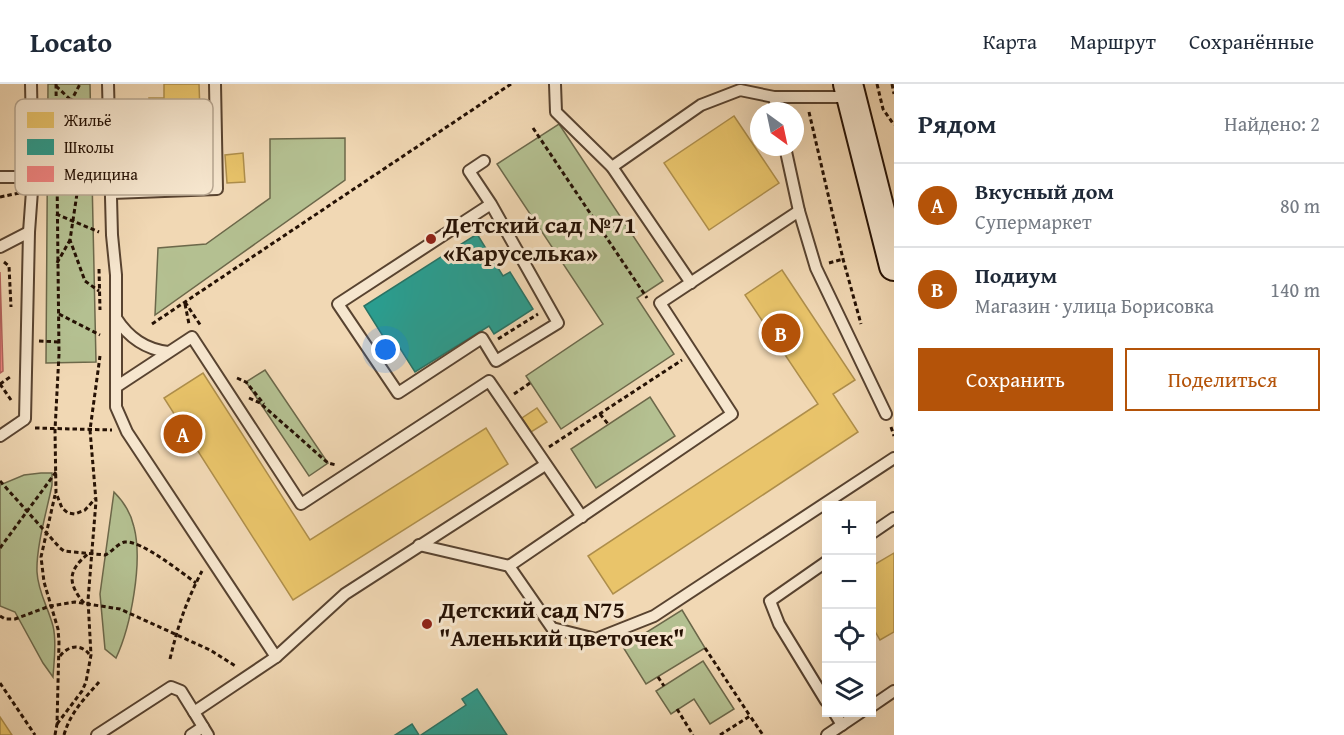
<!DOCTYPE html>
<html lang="ru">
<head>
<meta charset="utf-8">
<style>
  body { margin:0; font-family:"Gentium Book Plus",serif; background:#f6f6f7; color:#1f2937 }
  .controls { position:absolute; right:18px; bottom:18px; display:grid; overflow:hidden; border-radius:0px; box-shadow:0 6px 24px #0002 }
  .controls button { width:54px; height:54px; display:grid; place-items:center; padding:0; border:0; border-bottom:2px solid #e0e1e3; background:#fff; color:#1f2937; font:30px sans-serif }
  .compass { position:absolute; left:750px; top:18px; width:54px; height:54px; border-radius:50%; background:#fff; box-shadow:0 6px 24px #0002; rotate:147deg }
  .you { position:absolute; left:386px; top:266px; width:21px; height:21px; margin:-15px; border:4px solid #fff; border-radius:50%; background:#1a73e8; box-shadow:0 0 0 9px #1a73e833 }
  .badge { display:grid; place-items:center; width:39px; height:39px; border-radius:50%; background:#b45309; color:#fff; font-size:20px; font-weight:700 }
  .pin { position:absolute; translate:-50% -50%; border:3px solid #fff; box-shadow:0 2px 6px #0006 }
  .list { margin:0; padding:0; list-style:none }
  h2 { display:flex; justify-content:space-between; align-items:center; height:78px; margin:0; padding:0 24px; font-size:26px }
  h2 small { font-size:20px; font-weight:400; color:#747a83 }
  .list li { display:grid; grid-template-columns:39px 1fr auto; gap:18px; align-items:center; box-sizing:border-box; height:84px; padding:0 24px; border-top:2px solid #e0e1e3 }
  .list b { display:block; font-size:22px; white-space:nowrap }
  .list p { margin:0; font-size:20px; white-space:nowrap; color:#747a83 }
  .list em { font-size:20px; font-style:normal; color:#747a83 }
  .actions { display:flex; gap:12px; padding:18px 24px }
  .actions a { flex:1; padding:14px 0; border:2px solid #b45309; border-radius:0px; text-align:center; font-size:21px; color:#b45309 }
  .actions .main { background:#b45309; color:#fff }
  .icon { flex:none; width:33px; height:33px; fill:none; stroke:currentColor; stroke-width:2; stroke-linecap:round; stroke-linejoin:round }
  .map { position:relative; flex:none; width:894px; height:651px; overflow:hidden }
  header { display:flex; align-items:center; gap:36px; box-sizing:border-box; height:84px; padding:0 30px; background:#fff; border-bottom:2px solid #e0e1e3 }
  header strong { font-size:28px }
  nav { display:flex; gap:33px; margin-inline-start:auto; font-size:21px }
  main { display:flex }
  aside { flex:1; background:#fff }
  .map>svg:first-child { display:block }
  .green { fill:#b4c091; stroke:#6c684a; stroke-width:1.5 }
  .homes { fill:#e9c46a; stroke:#ae8e4b; stroke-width:1.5 }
  .schools { fill:#2a9d8f; stroke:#287365; stroke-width:1.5 }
  .health { fill:#f28482; stroke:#b4625c; stroke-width:1.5 }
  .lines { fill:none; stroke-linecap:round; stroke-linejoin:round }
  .lane-casing { stroke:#584330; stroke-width:14 }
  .secondary-casing { stroke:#251104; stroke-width:32 }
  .path { stroke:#251104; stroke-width:3; stroke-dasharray:4.5 3; stroke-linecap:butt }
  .lane { stroke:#f6e6ce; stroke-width:10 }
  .secondary { stroke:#f6e6ce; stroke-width:28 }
  .poi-dot { fill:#8f2418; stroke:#f6e6ce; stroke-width:2 }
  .labels { text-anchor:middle; stroke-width:6; stroke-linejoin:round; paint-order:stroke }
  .poi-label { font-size:24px; font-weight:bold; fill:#251104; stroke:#f6e6ce; text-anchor:start }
  .key { fill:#f6e6ce; stroke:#b7a691; stroke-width:1.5 }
  .key-label { font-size:16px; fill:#251104 }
</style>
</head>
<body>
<header>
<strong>Locato</strong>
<nav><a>Карта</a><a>Маршрут</a><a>Сохранённые</a></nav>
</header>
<main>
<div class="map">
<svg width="894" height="651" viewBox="0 0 894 651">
  <rect width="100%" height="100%" fill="#f1d8b4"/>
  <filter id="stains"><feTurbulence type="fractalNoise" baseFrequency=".00333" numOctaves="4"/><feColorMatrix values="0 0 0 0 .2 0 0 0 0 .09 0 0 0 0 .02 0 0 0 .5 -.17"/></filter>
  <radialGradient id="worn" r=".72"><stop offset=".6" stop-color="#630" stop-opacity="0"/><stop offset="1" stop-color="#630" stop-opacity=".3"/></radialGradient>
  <g class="green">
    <path d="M48,0H90L96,278L46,279Z"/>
    <path d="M559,40L663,197L637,214L674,270L561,345L526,292L603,240L497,80Z"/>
    <path d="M345,54V96L155,231L158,164L206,160L270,114V55Z"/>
    <path d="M265,286L328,379L309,392L246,298Z"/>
    <path d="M650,313L675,352L596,404L571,365Z"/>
    <path d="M41,389H52V401C47,426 36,463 37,488C38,508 48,523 53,542C57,558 54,577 53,593L43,579L15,528L0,522V401L24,391Z"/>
    <path d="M114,408C124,418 131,429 134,443C143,478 131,542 116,574L105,565L100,510Z"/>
    <path d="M682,526L705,564L646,600L623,563Z"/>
    <path d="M703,577L734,625L710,640L694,615L671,630L656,607Z"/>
  </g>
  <g class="homes">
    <path d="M164,0H199L202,83L152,85L149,14H164Z"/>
    <path d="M734,32L779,99L709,146L664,79Z"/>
    <path d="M243,69L245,98L227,99L225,71Z"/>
    <path d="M782,186L855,296L833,310L858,348L613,510L588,472L818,320L745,211Z"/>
    <path d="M203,289L310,456L486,344L508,380L293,516L164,314Z"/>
    <path d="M537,324L547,338L531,348L522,334Z"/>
    <path d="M894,469V548L880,556L872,542V482Z"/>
    <path d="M0,633L12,651H0Z"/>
  </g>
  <g class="schools">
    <path d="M477,150L503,192L510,188L533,225L494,250L489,242L415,288L398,261L391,265L364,222Z"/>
    <path d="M477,605L507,651H421L466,621L462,615Z"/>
    <path d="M412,640L419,651H395Z"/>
  </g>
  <path class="health" d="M0,188L3,287L0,289Z"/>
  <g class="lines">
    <g class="lane-casing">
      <g id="lane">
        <path d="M108,0L112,151L116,191V303"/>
        <path d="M555,0L556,28L612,83L691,199"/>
        <path d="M774,13H848"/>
        <path d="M785,63L799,127L816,184L886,330"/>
        <path d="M484,77L469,87L491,120L558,239L496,277L482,254L398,309L338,220L491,120"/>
        <path d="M612,83L701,21L740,6L774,13L777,27"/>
        <path d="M0,93H33"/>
        <path d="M112,109L217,105L215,0"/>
        <path d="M29,148L33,93L31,0"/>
        <path d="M0,163L29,148L25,335L0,352"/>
        <path d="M116,234C129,254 145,265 168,268"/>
        <path d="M872,449L894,434"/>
        <path d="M419,461L509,482L552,544L596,555L654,532L894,374"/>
        <path d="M826,478L770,517L779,540L826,617"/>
        <path d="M509,482L732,330L660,219L799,127"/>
        <path d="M276,573L127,348L116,323V303L192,253L301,420L489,297L582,433"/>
        <path d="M872,622L894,607"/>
        <path d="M834,628L842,641"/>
        <path d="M97,651L171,603L181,607L194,628"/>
        <path d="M191,651L203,643"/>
        <path d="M208,651L194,628L276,573L345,510L545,381"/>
        <path d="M827,651L861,628"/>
      </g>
    </g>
    <g class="secondary-casing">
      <path id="secondary" d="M848,0L894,182"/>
    </g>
    <g class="path">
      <path d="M56,0L59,270L55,346L56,409L62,424L68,429L75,430L85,426L95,415"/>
      <path d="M877,0L883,25L894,41"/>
      <path d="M892,0L894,10"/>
      <path d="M56,2L95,39"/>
      <path d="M809,28L843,175L861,240"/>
      <path d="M533,44L647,214"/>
      <path d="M72,56L71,17L80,0"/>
      <path d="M56,57L95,55"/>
      <path d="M95,78L78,103L70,156L85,197L99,207"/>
      <path d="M46,102L56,99L96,105"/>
      <path d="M0,113L19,109"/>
      <path d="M56,130L99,148"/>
      <path d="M4,178L9,182L11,223"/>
      <path d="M57,179L70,156"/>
      <path d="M829,179L843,175"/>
      <path d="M99,185L100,226"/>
      <path d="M185,218L201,242"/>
      <path d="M185,220L189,240"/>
      <path d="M59,230L100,251"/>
      <path d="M152,240L511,0"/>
      <path d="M498,255L538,230"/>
      <path d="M39,257L59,258"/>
      <path d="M388,270L398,261"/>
      <path d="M237,294L246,298L264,320"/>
      <path d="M0,300L11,316"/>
      <path d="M0,300L10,293"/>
      <path d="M514,310L530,299"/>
      <path d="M249,314L260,319L328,379L336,381"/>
      <path d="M600,330L608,340"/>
      <path d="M891,343L894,352"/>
      <path d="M35,344L112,346"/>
      <path d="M549,363L682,276"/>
      <path d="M0,397L60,464L64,467L105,471C112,468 118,459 125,458C141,456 182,489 196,499"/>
      <path d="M0,464L56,388"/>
      <path d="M84,519C67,499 68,486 88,470"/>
      <path d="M0,532L5,535H15L50,522L75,518L120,525L210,566L237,583"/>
      <path d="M705,564L750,632"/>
      <path d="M60,572C68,562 80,559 89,570"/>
      <path d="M170,575C178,541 186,518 202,487"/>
      <path d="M658,593L664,602"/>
      <path d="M0,599L35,651"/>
      <path d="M677,625L693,651"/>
      <path d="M57,640L82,607L86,598L91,571L88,516L96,417L90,346L100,272"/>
      <path d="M55,651L57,640L59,558L58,545L44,498L41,473L55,411"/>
      <path d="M64,651C70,629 84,615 99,598"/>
      <path d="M720,651L750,632L763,651"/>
    </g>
    <use href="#lane" class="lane"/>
    <use href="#secondary" class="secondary"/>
  </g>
  <g class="poi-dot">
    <circle cx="431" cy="155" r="6"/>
    <circle cx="427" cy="540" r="6"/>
  </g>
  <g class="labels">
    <g class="poi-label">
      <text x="443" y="149">Детский сад №71<tspan x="443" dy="28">«Каруселька»</tspan></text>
      <text x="439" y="534">Детский сад N75<tspan x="439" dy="28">"Аленький цветочек"</tspan></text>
    </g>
  </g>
  <rect x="15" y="15" width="198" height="96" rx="9" class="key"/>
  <rect x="27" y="28" width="27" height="16" fill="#e9c46a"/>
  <rect x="27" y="55" width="27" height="16" fill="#2a9d8f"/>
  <rect x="27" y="82" width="27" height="16" fill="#f28482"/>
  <g class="key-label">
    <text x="64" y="42">Жильё</text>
    <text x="64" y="69">Школы</text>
    <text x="64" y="96">Медицина</text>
  </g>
  <rect width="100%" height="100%" filter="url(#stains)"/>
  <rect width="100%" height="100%" fill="url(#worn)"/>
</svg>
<div class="controls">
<button>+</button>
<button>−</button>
<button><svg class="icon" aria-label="locate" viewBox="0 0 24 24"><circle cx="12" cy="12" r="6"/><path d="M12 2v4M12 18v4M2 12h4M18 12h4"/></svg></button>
<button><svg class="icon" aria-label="layers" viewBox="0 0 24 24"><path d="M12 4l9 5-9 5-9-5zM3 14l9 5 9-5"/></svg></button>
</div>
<svg class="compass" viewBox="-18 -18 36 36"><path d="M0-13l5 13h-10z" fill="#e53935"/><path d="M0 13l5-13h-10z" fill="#747a83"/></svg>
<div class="you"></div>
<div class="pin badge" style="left:183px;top:350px">A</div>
<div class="pin badge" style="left:781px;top:249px">B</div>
</div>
<aside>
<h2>Рядом<small>Найдено: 2</small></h2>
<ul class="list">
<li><span class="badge">A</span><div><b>Вкусный дом</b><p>Супермаркет</p></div><em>80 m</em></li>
<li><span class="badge">B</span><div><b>Подиум</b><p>Магазин · улица Борисовка</p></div><em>140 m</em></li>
</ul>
<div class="actions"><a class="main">Сохранить</a><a>Поделиться</a></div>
</aside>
</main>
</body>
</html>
